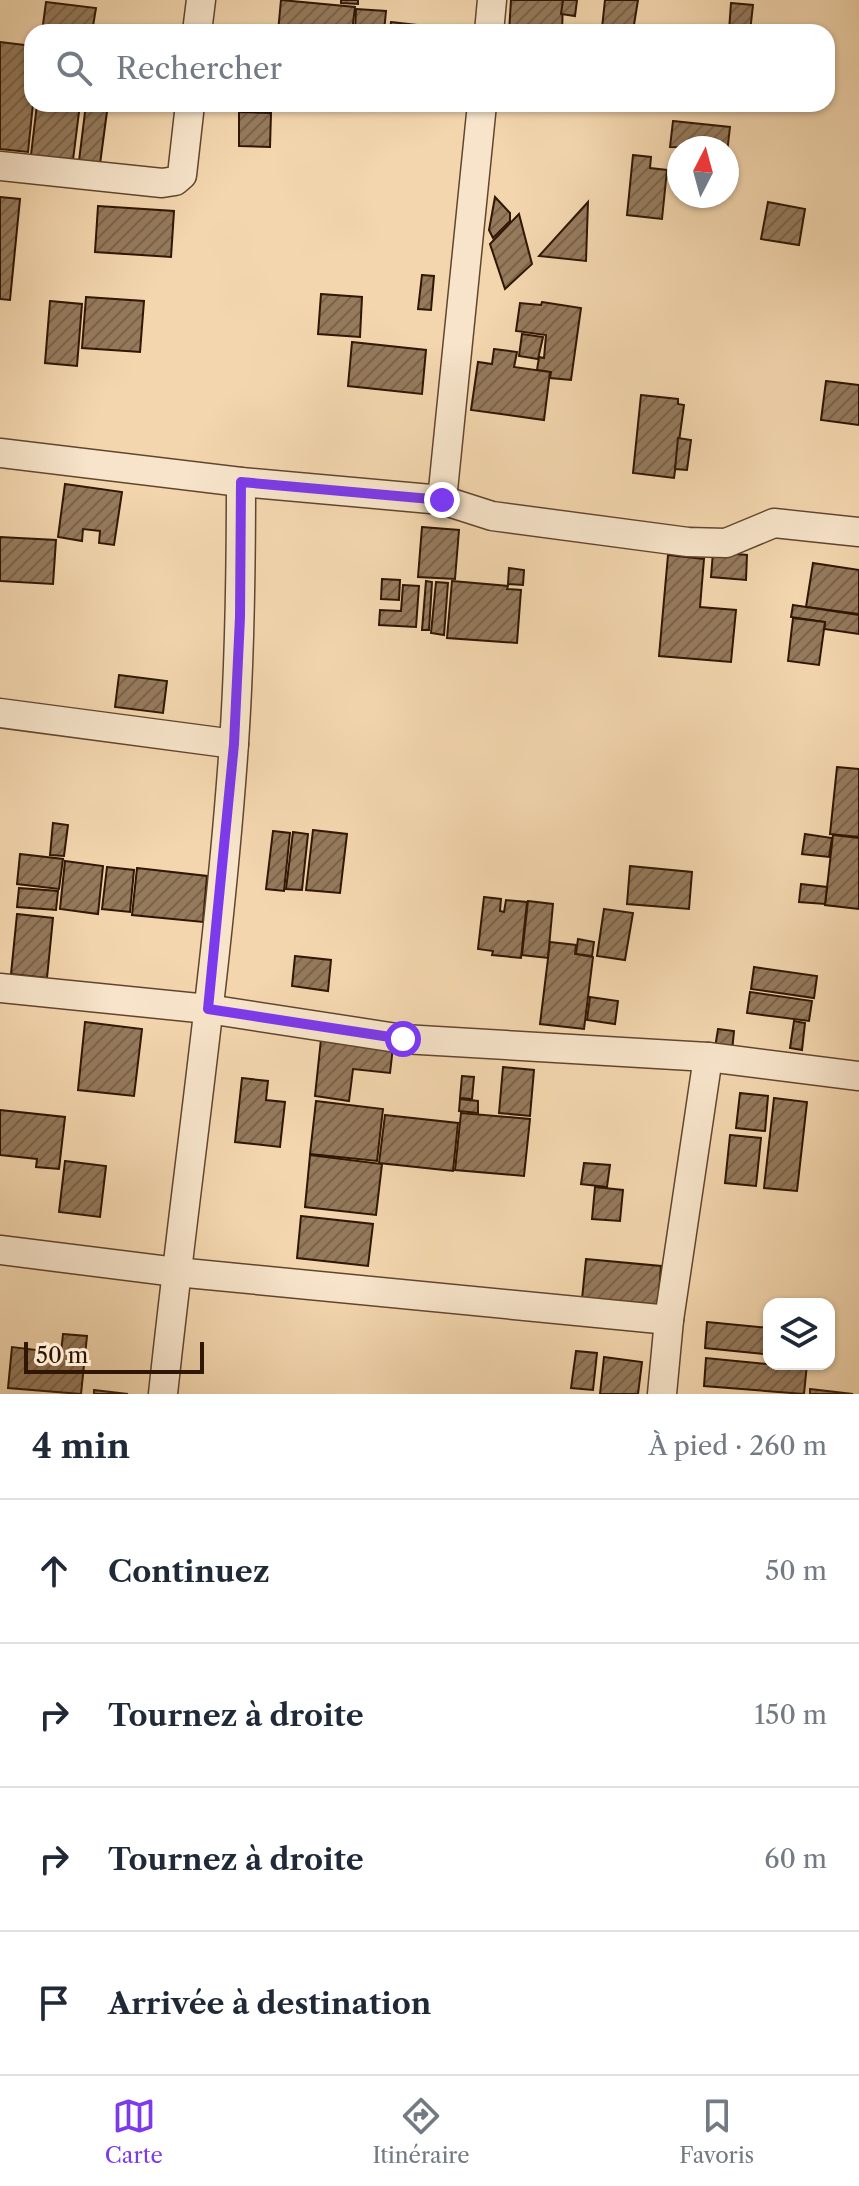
<!DOCTYPE html>
<html lang="fr">
<head>
<meta charset="utf-8">
<style>
  body { margin:0; font-family:"Libre Caslon Text",serif; background:#f2f2f3; color:#1f2937 }
  .controls { position:absolute; right:24px; bottom:24px; display:grid; overflow:hidden; border-radius:16px; box-shadow:0 2px 6px #0004 }
  .controls button { width:72px; height:72px; display:grid; place-items:center; padding:0; border:0; border-bottom:2px solid #e0e1e3; background:#fff; color:#1f2937; font:40px sans-serif }
  .compass { position:absolute; left:667px; top:136px; width:72px; height:72px; border-radius:50%; background:#fff; box-shadow:0 2px 6px #0004; rotate:6deg }
  .scale { position:absolute; left:24px; bottom:20px; width:180px; box-sizing:border-box; padding-left:8px; border:4px solid #301604; border-top:0; font-size:22px; line-height:28px; white-space:nowrap; color:#301604; -webkit-text-stroke:6px #f7e4ca; paint-order:stroke }
  .stop { position:absolute; width:24px; height:24px; margin:-18px; border:6px solid #7c3aed; border-radius:50%; background:#fff }
  .stop.end { background:#7c3aed; border-color:#fff; box-shadow:0 2px 8px #0008 }
  .list { margin:0; padding:0; list-style:none }
  h2 { display:flex; justify-content:space-between; align-items:center; height:104px; margin:0; padding:0 32px; font-size:34px }
  h2 small { font-size:26px; font-weight:400; color:#747a83 }
  .list li { display:grid; grid-template-columns:52px 1fr auto; gap:24px; align-items:center; box-sizing:border-box; height:144px; padding:0 32px; border-top:2px solid #e0e1e3 }
  .list b { display:block; font-size:30px; white-space:nowrap }
  .list em { font-size:26px; font-style:normal; color:#747a83 }
  .icon { flex:none; width:44px; height:44px; fill:none; stroke:currentColor; stroke-width:2; stroke-linecap:round; stroke-linejoin:round }
  .map { position:relative; flex:none; width:859px; height:1394px; overflow:hidden }
  .search { position:absolute; background:#fff; box-shadow:0 2px 6px #0004; left:24px; right:24px; top:24px; height:88px; display:flex; align-items:center; gap:20px; box-sizing:border-box; padding:0 28px; border-radius:24px; color:#747a83; font-size:30px }
  .sheet { height:680px; background:#fff }
  nav { display:flex; justify-content:space-around; align-items:center; box-sizing:border-box; height:112px; border-top:2px solid #e0e1e3; background:#fff; font-size:22px; color:#747a83 }
  nav a { display:grid; justify-items:center; gap:4px }
  nav .on { color:#7c3aed }
  .map>svg:first-child { display:block }
  .building { fill:url(#building-hatch); stroke:#301604; stroke-width:2 }
  .lines { fill:none; stroke-linecap:round; stroke-linejoin:round }
  .minor-casing { stroke:#61462e; stroke-width:31 }
  .minor { stroke:#f7e4ca; stroke-width:28 }
  .route { stroke:#7c3aed; stroke-width:10 }
</style>
</head>
<body>
<div class="map">
<svg width="859" height="1394" viewBox="0 0 859 1394">
  <defs>
    <pattern id="building-hatch" width="6" height="6" patternUnits="userSpaceOnUse" patternTransform="scale(2)"><rect width="6" height="6" fill="#957a5c"/><path d="M-1 1l2-2M0 6l6-6M5 7l2-2" fill="none" stroke="#7a634a"/></pattern>
  </defs>
  <rect width="100%" height="100%" fill="#f3d6ae"/>
  <filter id="stains"><feTurbulence type="fractalNoise" baseFrequency=".0025" numOctaves="4"/><feColorMatrix values="0 0 0 0 .2 0 0 0 0 .09 0 0 0 0 .02 0 0 0 .5 -.17"/></filter>
  <radialGradient id="worn" r=".72"><stop offset=".6" stop-color="#630" stop-opacity="0"/><stop offset="1" stop-color="#630" stop-opacity=".3"/></radialGradient>
  <g class="building">
    <path d="M281,0L355,7L352,32H278Z"/>
    <path d="M341,0H358V4L341,3Z"/>
    <path d="M511,0H563L562,32H509Z"/>
    <path d="M563,0H577L575,16L561,14Z"/>
    <path d="M605,0H638L633,31L602,28Z"/>
    <path d="M46,2L96,8L92,32H42Z"/>
    <path d="M731,3L753,5L750,32L729,31Z"/>
    <path d="M356,9L386,11L384,32H355Z"/>
    <path d="M391,22L460,30V32H390Z"/>
    <path d="M0,42L32,46L33,104L28,152L0,149Z"/>
    <path d="M37,104H80L73,160L31,155Z"/>
    <path d="M86,104H108L100,164L79,161Z"/>
    <path d="M239,112L271,113L270,147L239,146Z"/>
    <path d="M673,121L730,127L727,153V148L670,147Z"/>
    <path d="M633,155L651,157L650,168L667,170L662,219L627,215Z"/>
    <path d="M0,197L20,199L10,300L0,299Z"/>
    <path d="M495,197L510,213V221L493,238L489,230Z"/>
    <path d="M588,202L586,261L539,256Z"/>
    <path d="M768,202L805,209L799,245L761,239Z"/>
    <path d="M98,206L174,211L171,257L95,252Z"/>
    <path d="M519,214L532,264L505,289L490,244Z"/>
    <path d="M422,275L434,276L431,310L418,309Z"/>
    <path d="M321,294L362,297L360,337L318,334Z"/>
    <path d="M86,297L144,301L140,352L82,348Z"/>
    <path d="M50,301L82,304L77,366L45,363Z"/>
    <path d="M542,302L581,308L571,380L550,378L551,372L537,370L539,357L544,358L546,335L516,331L520,303L541,305Z"/>
    <path d="M522,334L543,337L538,359L519,356Z"/>
    <path d="M352,342L426,350L422,394L348,386Z"/>
    <path d="M494,349L517,352L514,367L550,372L544,420L471,410L478,362L492,364Z"/>
    <path d="M826,381L859,385V425L821,420Z"/>
    <path d="M641,395L678,399V404L684,405L674,478L633,473Z"/>
    <path d="M678,438L691,440L687,470L675,469Z"/>
    <path d="M65,484L122,492L114,545L99,543L100,531L83,529L82,541L58,537Z"/>
    <path d="M422,527L459,530L455,579L418,577Z"/>
    <path d="M0,537L56,540L53,584L0,581Z"/>
    <path d="M713,552L747,555L746,580L711,577Z"/>
    <path d="M668,555L704,559L700,607L736,610L731,662L659,656Z"/>
    <path d="M813,563L859,570V614L806,607Z"/>
    <path d="M509,568L524,570L523,585L508,584Z"/>
    <path d="M382,579L400,580L399,600L381,599Z"/>
    <path d="M426,581L432,582L429,630H422Z"/>
    <path d="M452,581L508,586L507,589L521,590L517,643L447,638Z"/>
    <path d="M436,582L448,583L444,635L431,633Z"/>
    <path d="M403,585L419,586L416,627L379,625L380,610L401,611Z"/>
    <path d="M793,605L859,615V634L824,629L825,622L791,617Z"/>
    <path d="M793,618L825,622L819,665L788,661Z"/>
    <path d="M119,675L167,681L163,713L115,707Z"/>
    <path d="M837,767L859,769V837L830,834Z"/>
    <path d="M53,823L68,825L64,856L50,855Z"/>
    <path d="M313,830L347,834L340,893L306,890Z"/>
    <path d="M273,831L290,833L284,891L266,889Z"/>
    <path d="M293,832L308,834L302,890L286,889Z"/>
    <path d="M805,834L832,838L829,857L802,854Z"/>
    <path d="M833,835L859,838V909L825,905Z"/>
    <path d="M20,854L63,859L59,889L17,884Z"/>
    <path d="M65,861L103,866L98,914L60,909Z"/>
    <path d="M630,866L692,872L689,909L627,904Z"/>
    <path d="M107,867L134,870L130,912L102,909Z"/>
    <path d="M137,868L207,876L203,922L132,915Z"/>
    <path d="M801,884L827,887L825,904L799,902Z"/>
    <path d="M19,888L58,891L56,910L17,907Z"/>
    <path d="M484,897L501,899L500,911L504,912L506,900L527,902L521,958L492,955L493,951L478,949Z"/>
    <path d="M528,901L553,904L548,958L522,955Z"/>
    <path d="M604,909L633,913L625,960L597,956Z"/>
    <path d="M17,914L53,918L47,978L11,974Z"/>
    <path d="M578,939L594,942L592,956L576,954Z"/>
    <path d="M550,942L576,945L575,954L593,957L584,1029L540,1024Z"/>
    <path d="M295,956L331,960L328,991L292,986Z"/>
    <path d="M754,967L817,976L814,998L751,989Z"/>
    <path d="M750,992L812,1001L809,1021L747,1013Z"/>
    <path d="M590,997L618,1001L615,1024L587,1020Z"/>
    <path d="M794,1021L805,1023L802,1050L790,1048Z"/>
    <path d="M85,1022L142,1029L134,1096L78,1090Z"/>
    <path d="M718,1029L734,1031L732,1051L715,1048Z"/>
    <path d="M321,1039L393,1047L390,1073L353,1069L349,1101L315,1096Z"/>
    <path d="M503,1067L534,1070L530,1116L499,1113Z"/>
    <path d="M462,1076L474,1077L472,1099L460,1098Z"/>
    <path d="M242,1078L268,1081L266,1100L285,1102L280,1147L235,1142Z"/>
    <path d="M740,1093L768,1096L765,1131L736,1128Z"/>
    <path d="M774,1098L807,1102L797,1191L764,1188Z"/>
    <path d="M460,1099L478,1101V1113L459,1111Z"/>
    <path d="M316,1101L383,1109L377,1161L310,1154Z"/>
    <path d="M0,1110L65,1117L59,1169L36,1167L37,1159L0,1155Z"/>
    <path d="M461,1113L530,1119L524,1176L455,1170Z"/>
    <path d="M385,1115L458,1123L453,1171L379,1163Z"/>
    <path d="M730,1135L761,1138L756,1186L725,1183Z"/>
    <path d="M310,1155L382,1164L376,1215L305,1207Z"/>
    <path d="M65,1161L106,1166L100,1217L59,1212Z"/>
    <path d="M584,1163L610,1165L607,1187L581,1184Z"/>
    <path d="M595,1187L623,1190L620,1221L592,1219Z"/>
    <path d="M301,1216L373,1224L368,1266L297,1258Z"/>
    <path d="M586,1259L661,1266L658,1306L582,1299Z"/>
    <path d="M707,1322L768,1328L765,1354L705,1348Z"/>
    <path d="M63,1334L87,1336L81,1394L8,1388L12,1347L61,1353Z"/>
    <path d="M769,1347V1364H807L804,1394L704,1386L706,1358L767,1364Z"/>
    <path d="M576,1351L597,1353L593,1390L571,1388Z"/>
    <path d="M604,1357L642,1362L638,1394H600Z"/>
    <path d="M810,1389L853,1394H810Z"/>
    <path d="M94,1390L128,1394H94Z"/>
  </g>
  <g class="lines">
    <g class="minor-casing">
      <g id="minor">
        <path d="M197,32L201,0"/>
        <path d="M489,32L492,0"/>
        <path d="M0,166L162,183L175,181L182,175L190,104"/>
        <path d="M0,453L241,482L442,500L492,516L688,542L726,543L774,523L859,532"/>
        <path d="M442,500L482,104"/>
        <path d="M0,713L234,744"/>
        <path d="M0,988L208,1009L403,1039L708,1057L859,1076"/>
        <path d="M0,1250L176,1272L669,1320"/>
        <path d="M163,1394C186,1177 219,961 234,743C240,656 241,569 241,482"/>
        <path d="M662,1394L669,1320L708,1057"/>
      </g>
    </g>
    <use href="#minor" class="minor"/>
  </g>
  <g class="lines">
    <path class="route" d="M403,1039L208,1009L234,744L240,617L241,482L442,500"/>
  </g>
  <rect width="100%" height="100%" filter="url(#stains)"/>
  <rect width="100%" height="100%" fill="url(#worn)"/>
</svg>
<div class="controls">
<button><svg class="icon" aria-label="layers" viewBox="0 0 24 24"><path d="M12 4l9 5-9 5-9-5zM3 14l9 5 9-5"/></svg></button>
</div>
<svg class="compass" viewBox="-18 -18 36 36"><path d="M0-13l5 13h-10z" fill="#e53935"/><path d="M0 13l5-13h-10z" fill="#747a83"/></svg>
<div class="scale">50 m</div>
<div class="stop" style="left:403px;top:1039px"></div>
<div class="stop end" style="left:442px;top:500px"></div>
<div class="search"><svg class="icon" aria-label="search" viewBox="0 0 24 24"><circle cx="10" cy="10" r="6"/><path d="M15 15l6 6"/></svg>Rechercher</div>
</div>
<section class="sheet">
<h2>4 min<small>À pied · 260 m</small></h2>
<ul class="list">
<li><svg class="icon" aria-label="ahead" viewBox="0 0 24 24"><path d="M12 20V5M6 11l6-6 6 6"/></svg><div><b>Continuez</b></div><em>50 m</em></li>
<li><svg class="icon" aria-label="right" viewBox="0 0 24 24"><path d="M7 20v-9h11M14 6l5 5-5 5"/></svg><div><b>Tournez à droite</b></div><em>150 m</em></li>
<li><svg class="icon" aria-label="right" viewBox="0 0 24 24"><path d="M7 20v-9h11M14 6l5 5-5 5"/></svg><div><b>Tournez à droite</b></div><em>60 m</em></li>
<li><svg class="icon" aria-label="arrive" viewBox="0 0 24 24"><path d="M6 21V4h12l-3 4 3 4H6"/></svg><div><b>Arrivée à destination</b></div></li>
</ul>
</section>
<nav>
<a class="on"><svg class="icon" aria-label="map" viewBox="0 0 24 24"><path d="M3 6l6-2 6 2 6-2v14l-6 2-6-2-6 2zM9 4v14M15 6v14"/></svg>Carte</a>
<a><svg class="icon" aria-label="directions" viewBox="0 0 24 24"><path d="M12 3l9 9-9 9-9-9zM9 14v-3h6M13 9l2 2-2 2"/></svg>Itinéraire</a>
<a><svg class="icon" aria-label="saved" viewBox="0 0 24 24"><path d="M7 4h10v16l-5-4-5 4z"/></svg>Favoris</a>
</nav>
</body>
</html>
